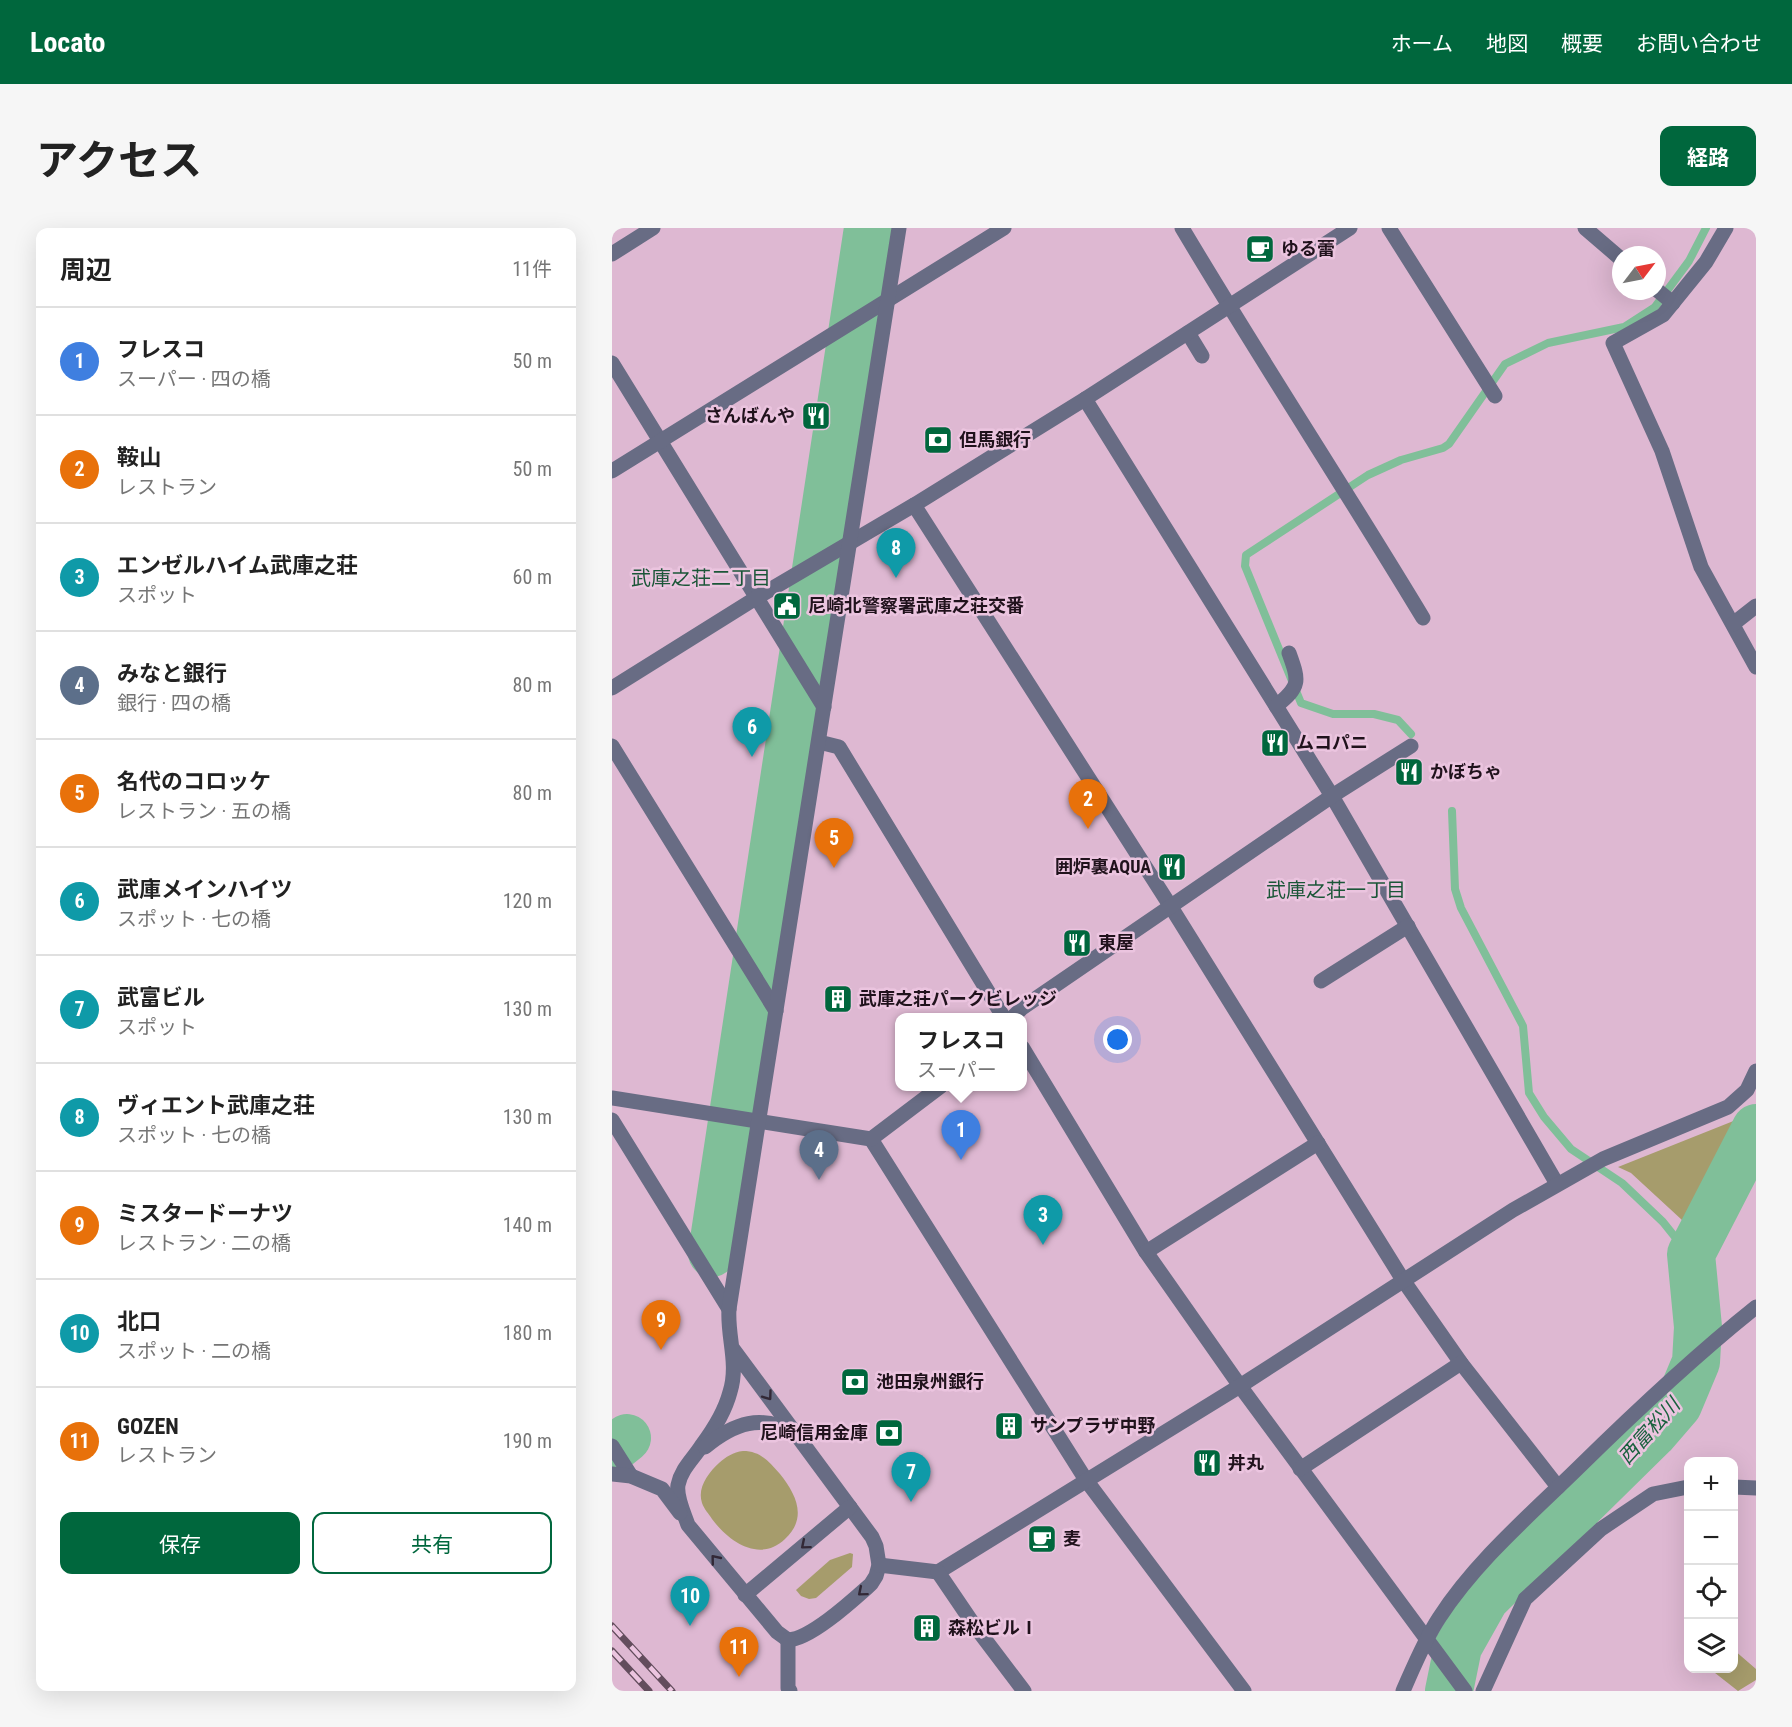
<!DOCTYPE html>
<html lang="ja">
<head>
<meta charset="utf-8">
<style>
  body { margin:0; font-family:"Roboto Condensed","Noto Sans JP",sans-serif; background:#f6f6f6; color:#222 }
  .controls { position:absolute; right:18px; bottom:18px; display:grid; overflow:hidden; border-radius:12px; box-shadow:0 6px 24px #0002 }
  .controls button { width:54px; height:54px; display:grid; place-items:center; padding:0; border:0; border-bottom:2px solid #e0e0e0; background:#fff; color:#222; font:30px sans-serif }
  .compass { position:absolute; left:1000px; top:18px; width:54px; height:54px; border-radius:50%; background:#fff; box-shadow:0 6px 24px #0002; rotate:58deg }
  .you { position:absolute; left:506px; top:812px; width:21px; height:21px; margin:-15px; border:4px solid #fff; border-radius:50%; background:#1a73e8; box-shadow:0 0 0 9px #1a73e833 }
  .badge { display:grid; place-items:center; width:39px; height:39px; border-radius:50%; background:#00673d; color:#fff; font-size:20px; font-weight:700 }
  .pin { position:absolute; translate:-50% -50px; filter:drop-shadow(0 2px 3px #0008) }
  .pin::after { content:''; position:absolute; top:32px; width:21px; height:18px; background:inherit; clip-path:polygon(0 0,100% 0,50% 100%) }
  .popup { position:absolute; left:283px; top:785px; width:132px; height:78px; box-sizing:border-box; display:grid; place-content:center; border-radius:12px; background:#fff; filter:drop-shadow(0 2px 4px #0005); font-size:20px; white-space:nowrap; color:#767676 }
  .popup b { font-size:22px; color:#222 }
  .popup::after { content:''; position:absolute; left:50%; top:100%; margin-left:-12px; border:12px solid transparent; border-top-color:#fff }
  .list { margin:0; padding:0; list-style:none }
  h2 { display:flex; justify-content:space-between; align-items:center; height:78px; margin:0; padding:0 24px; font-size:26px }
  h2 small { font-size:20px; font-weight:400; color:#767676 }
  .list li { display:grid; grid-template-columns:39px 1fr auto; gap:18px; align-items:center; box-sizing:border-box; height:108px; padding:0 24px; border-top:2px solid #e0e0e0 }
  .list b { display:block; font-size:22px; white-space:nowrap }
  .list p { margin:0; font-size:20px; white-space:nowrap; color:#767676 }
  .list em { font-size:20px; font-style:normal; color:#767676 }
  .actions { display:flex; gap:12px; padding:18px 24px }
  .actions a { flex:1; padding:14px 0; border:2px solid #00673d; border-radius:12px; text-align:center; font-size:21px; color:#00673d }
  .actions .main { background:#00673d; color:#fff }
  .icon { flex:none; width:33px; height:33px; fill:none; stroke:currentColor; stroke-width:2; stroke-linecap:round; stroke-linejoin:round }
  .map { position:relative; flex:none; width:1144px; height:1463px; overflow:hidden; border-radius:12px }
  header { display:flex; align-items:center; gap:36px; box-sizing:border-box; height:84px; padding:0 30px; background:#00673d; color:#fff }
  header strong { font-size:28px }
  nav { display:flex; gap:33px; margin-inline-start:auto; font-size:21px }
  .intro { display:flex; align-items:center; justify-content:space-between; box-sizing:border-box; height:144px; padding:0 36px }
  h1 { margin:0; font-size:42px }
  .button { padding:15px 27px; border-radius:12px; background:#00673d; color:#fff; font-size:21px; font-weight:700 }
  main { display:flex; gap:36px; padding:0 36px }
  aside { flex:1; background:#fff; border-radius:12px; box-shadow:0 6px 24px #0002 }
  .map>svg:first-child { display:block }
  .green { fill:#a69c6c }
  .lines { fill:none; stroke-linecap:round; stroke-linejoin:round }
  .stream { stroke:#80bf99; stroke-width:8 }
  .river { stroke:#80bf99; stroke-width:48 }
  .minor { stroke:#686c84; stroke-width:15 }
  .rail-casing { stroke:#634d5d; stroke-width:7 }
  .rail { stroke:#ebc4df; stroke-width:4.5; stroke-dasharray:14; stroke-linecap:butt }
  .oneway { stroke:#322836 }
  .labels { text-anchor:middle; stroke-width:5; stroke-linejoin:round; paint-order:stroke }
  .poi-label { font-size:18px; font-weight:bold; fill:#20121c; stroke:#ebc4df; text-anchor:start }
  .neighbourhood-label { font-size:20px; fill:#1b5638; stroke:#ebc4df }
  .water-label { font-size:20px; font-style:italic; fill:#18613d; stroke:#ebc4df }
</style>
</head>
<body>
<header>
<strong>Locato</strong>
<nav><a>ホーム</a><a>地図</a><a>概要</a><a>お問い合わせ</a></nav>
</header>
<div class="intro"><h1>アクセス</h1><a class="button">経路</a></div>
<main>
<aside>
<h2>周辺<small>11件</small></h2>
<ul class="list">
<li><span class="badge" style="background:#3f7fe0">1</span><div><b>フレスコ</b><p>スーパー · 四の橋</p></div><em>50 m</em></li>
<li><span class="badge" style="background:#e8710a">2</span><div><b>鞍山</b><p>レストラン</p></div><em>50 m</em></li>
<li><span class="badge" style="background:#0f9aa8">3</span><div><b>エンゼルハイム武庫之荘</b><p>スポット</p></div><em>60 m</em></li>
<li><span class="badge" style="background:#5c6f8a">4</span><div><b>みなと銀行</b><p>銀行 · 四の橋</p></div><em>80 m</em></li>
<li><span class="badge" style="background:#e8710a">5</span><div><b>名代のコロッケ</b><p>レストラン · 五の橋</p></div><em>80 m</em></li>
<li><span class="badge" style="background:#0f9aa8">6</span><div><b>武庫メインハイツ</b><p>スポット · 七の橋</p></div><em>120 m</em></li>
<li><span class="badge" style="background:#0f9aa8">7</span><div><b>武富ビル</b><p>スポット</p></div><em>130 m</em></li>
<li><span class="badge" style="background:#0f9aa8">8</span><div><b>ヴィエント武庫之荘</b><p>スポット · 七の橋</p></div><em>130 m</em></li>
<li><span class="badge" style="background:#e8710a">9</span><div><b>ミスタードーナツ</b><p>レストラン · 二の橋</p></div><em>140 m</em></li>
<li><span class="badge" style="background:#0f9aa8">10</span><div><b>北口</b><p>スポット · 二の橋</p></div><em>180 m</em></li>
<li><span class="badge" style="background:#e8710a">11</span><div><b>GOZEN</b><p>レストラン</p></div><em>190 m</em></li>
</ul>
<div class="actions"><a class="main">保存</a><a>共有</a></div>
</aside>
<div class="map">
<svg width="1144" height="1463" viewBox="0 0 1144 1463">
  <rect width="100%" height="100%" fill="#deb8d2"/>
  <g class="green">
    <path d="M1134,888L1074,1002L1070,992L1019,945L1006,939Z"/>
    <path d="M131,1223C149,1223 157,1234 168,1246C184,1266 196,1290 173,1311C148,1335 117,1314 100,1291C97,1286 92,1281 90,1275C85,1260 96,1245 107,1235C114,1229 121,1224 131,1223Z"/>
    <path d="M238,1325L241,1326L240,1339L204,1370L197,1371L189,1368L184,1362L218,1332Z"/>
    <path d="M1122,1422L1144,1441V1452L1126,1463L1098,1441L1122,1440Z"/>
  </g>
  <g class="lines">
    <g class="stream">
      <path d="M799,506L786,492L762,486H721L689,475L633,338L634,327L756,247L789,232L831,220L837,216L893,136L936,115L1012,99L1043,79L1077,33L1094,0"/>
      <path d="M840,583L843,661L849,680L911,798L917,865L932,889L959,921L1010,955L1051,994L1067,1014L1074,1028L1084,1063"/>
    </g>
    <g class="river">
      <path d="M100,1025L256,0"/>
      <path d="M0,1222L15,1210"/>
      <path d="M837,1463L846,1419L873,1371L1041,1206L1066,1177L1084,1134L1086,1099L1079,1026L1144,900"/>
    </g>
    <g class="minor">
      <path d="M570,0C648,131 732,259 811,390"/>
      <path d="M777,0L883,168"/>
      <path d="M973,0L1009,31"/>
      <path d="M1114,0L1094,34L1051,87L1001,115L1050,223L1089,339L1144,439"/>
      <path d="M0,26L41,0"/>
      <path d="M1045,62L1061,75"/>
      <path d="M576,105L590,128"/>
      <path d="M0,135L212,479"/>
      <path d="M473,171L720,568L945,956"/>
      <path d="M0,243L392,0"/>
      <path d="M302,277L473,171L738,0"/>
      <path d="M1121,396L1144,378"/>
      <path d="M0,460L144,370L302,277L559,679L791,1052L849,1135L946,1259"/>
      <path d="M664,478C689,458 687,453 677,425"/>
      <path d="M207,514L227,519L392,790"/>
      <path d="M0,518L164,783"/>
      <path d="M709,753L796,698"/>
      <path d="M400,790L410,780L720,568L799,518"/>
      <path d="M410,819L534,1024L628,1158L853,1463"/>
      <path d="M0,870L259,911L474,1252L632,1463"/>
      <path d="M0,892L117,1081"/>
      <path d="M259,911L329,858"/>
      <path d="M534,1024L706,915"/>
      <path d="M121,1121L260,1309L264,1318L267,1337L264,1348L259,1356C241,1372 199,1411 176,1412L165,1404L76,1297C72,1285 64,1269 66,1257C69,1241 82,1230 90,1217C102,1201 113,1183 118,1164C127,1135 115,1109 117,1081L287,0"/>
      <path d="M0,1218L19,1248"/>
      <path d="M93,1219C122,1195 150,1185 183,1206"/>
      <path d="M688,1241L849,1135"/>
      <path d="M0,1246L19,1248L50,1261L68,1285"/>
      <path d="M1122,1259L1144,1260"/>
      <path d="M267,1337L326,1344L628,1158L901,982L991,931L1116,879L1135,862L1144,843"/>
      <path d="M326,1344L362,1397L412,1463"/>
      <path d="M133,1367L238,1279"/>
      <path d="M176,1412V1460L178,1463"/>
      <path d="M791,1463C802,1438 812,1413 827,1390C864,1333 918,1287 966,1240C1024,1183 1080,1130 1144,1079"/>
      <path d="M871,1463L913,1371L989,1301L1041,1266L1076,1259"/>
    </g>
    <g class="rail-casing">
      <g id="rail">
        <path d="M0,1398L60,1463"/>
        <path d="M0,1423L37,1463"/>
      </g>
    </g>
    <use href="#rail" class="rail"/>
  </g>
  <defs><path id="oneway-chevron" d="M-2-3.5L2.5 0L-2 3.5" fill="none" stroke-width="1.6" stroke-linecap="round" stroke-linejoin="round" transform="scale(1.5)"/></defs>
  <g class="oneway">
    <use href="#oneway-chevron" transform="translate(156 1168) rotate(54)"/>
    <use href="#oneway-chevron" transform="translate(193 1317) rotate(140)"/>
    <use href="#oneway-chevron" transform="translate(103 1331) rotate(-129)"/>
    <use href="#oneway-chevron" transform="translate(250 1364) rotate(140)"/>
  </g>
  <defs>
    <g id="cafe-square" transform="scale(1.5)"><rect x="-9" y="-9" width="18" height="18" rx="4" fill="#00673d" stroke="#ebc4df"/><path d="M-5.5-4.5H6V0H3Q3 3.5 0 3.5H-2.5Q-5.5 3.5-5.5 0ZM3-3.2v2h1.7v-2ZM-6 4.5H4V6H-6Z" fill="#fff"/></g>
    <g id="restaurant-square" transform="scale(1.5)"><rect x="-9" y="-9" width="18" height="18" rx="4" fill="#00673d" stroke="#ebc4df"/><path d="M-5-6h1v4h1v-4h1v4h1v-4h1v5L-1.5 .5V6h-2V.5L-5-1ZM5-6V6H3V1.5H1.5Q1.5-4 5-6Z" fill="#fff"/></g>
    <g id="bank-square" transform="scale(1.5)"><rect x="-9" y="-9" width="18" height="18" rx="4" fill="#00673d" stroke="#ebc4df"/><path d="M-6-4H6V4H-6ZM0-2.3a2.3 2.3 0 1 0 0 4.6a2.3 2.3 0 1 0 0-4.6Z" fill="#fff"/></g>
    <g id="civic-square" transform="scale(1.5)"><rect x="-9" y="-9" width="18" height="18" rx="4" fill="#00673d" stroke="#ebc4df"/><path d="M-.6-6.5H3V-4.5H.6V-3L4-1V1h2V6H-6V1h2V-1L-.6-3ZM-1.2 2.5V6h2.4V2.5Z" fill="#fff"/></g>
    <g id="building-square" transform="scale(1.5)"><rect x="-9" y="-9" width="18" height="18" rx="4" fill="#00673d" stroke="#ebc4df"/><path d="M-4-6H4V6H1V3H-1V6H-4ZM-2.5-4.3h1.7v1.8h-1.7ZM.8-4.3h1.7v1.8H.8ZM-2.5-1h1.7V.8h-1.7ZM.8-1h1.7V.8H.8Z" fill="#fff"/></g>
  </defs>
  <g fill-rule="evenodd">
    <use href="#cafe-square" x="648" y="21"/>
    <use href="#restaurant-square" x="204" y="188"/>
    <use href="#bank-square" x="326" y="212"/>
    <use href="#civic-square" x="175" y="378"/>
    <use href="#restaurant-square" x="663" y="515"/>
    <use href="#restaurant-square" x="797" y="544"/>
    <use href="#restaurant-square" x="560" y="639"/>
    <use href="#restaurant-square" x="465" y="715"/>
    <use href="#building-square" x="226" y="771"/>
    <use href="#bank-square" x="243" y="1154"/>
    <use href="#building-square" x="397" y="1198"/>
    <use href="#bank-square" x="277" y="1205"/>
    <use href="#restaurant-square" x="595" y="1235"/>
    <use href="#cafe-square" x="430" y="1311"/>
    <use href="#building-square" x="315" y="1400"/>
  </g>
  <g class="labels">
    <g class="poi-label">
      <text x="669" y="27">ゆる蕾</text>
      <text x="183" y="194" text-anchor="end">さんばんや</text>
      <text x="347" y="218">但馬銀行</text>
      <text x="196" y="384">尼崎北警察署武庫之荘交番</text>
      <text x="684" y="521">ムコパニ</text>
      <text x="818" y="550">かぼちゃ</text>
      <text x="539" y="645" text-anchor="end">囲炉裏AQUA</text>
      <text x="486" y="721">東屋</text>
      <text x="247" y="777">武庫之荘パークビレッジ</text>
      <text x="264" y="1160">池田泉州銀行</text>
      <text x="418" y="1204">サンプラザ中野</text>
      <text x="256" y="1211" text-anchor="end">尼崎信用金庫</text>
      <text x="616" y="1241">丼丸</text>
      <text x="451" y="1317">麦</text>
      <text x="336" y="1406">森松ビルⅠ</text>
    </g>
    <g class="neighbourhood-label">
      <text x="89" y="357">武庫之荘二丁目</text>
      <text x="724" y="669">武庫之荘一丁目</text>
    </g>
    <g class="water-label">
      <text transform="translate(1037 1203) rotate(-48)" y="7">西富松川</text>
    </g>
  </g>
</svg>
<div class="controls">
<button>+</button>
<button>−</button>
<button><svg class="icon" aria-label="locate" viewBox="0 0 24 24"><circle cx="12" cy="12" r="6"/><path d="M12 2v4M12 18v4M2 12h4M18 12h4"/></svg></button>
<button><svg class="icon" aria-label="layers" viewBox="0 0 24 24"><path d="M12 4l9 5-9 5-9-5zM3 14l9 5 9-5"/></svg></button>
</div>
<svg class="compass" viewBox="-18 -18 36 36"><path d="M0-13l5 13h-10z" fill="#e53935"/><path d="M0 13l5-13h-10z" fill="#767676"/></svg>
<div class="you"></div>
<div class="pin badge" style="left:349px;top:932px;background:#3f7fe0">1</div>
<div class="popup"><b>フレスコ</b>スーパー</div>
<div class="pin badge" style="left:476px;top:601px;background:#e8710a">2</div>
<div class="pin badge" style="left:431px;top:1017px;background:#0f9aa8">3</div>
<div class="pin badge" style="left:207px;top:952px;background:#5c6f8a">4</div>
<div class="pin badge" style="left:222px;top:640px;background:#e8710a">5</div>
<div class="pin badge" style="left:140px;top:529px;background:#0f9aa8">6</div>
<div class="pin badge" style="left:299px;top:1274px;background:#0f9aa8">7</div>
<div class="pin badge" style="left:284px;top:350px;background:#0f9aa8">8</div>
<div class="pin badge" style="left:49px;top:1122px;background:#e8710a">9</div>
<div class="pin badge" style="left:78px;top:1398px;background:#0f9aa8">10</div>
<div class="pin badge" style="left:127px;top:1449px;background:#e8710a">11</div>
</div>
</main>
</body>
</html>
